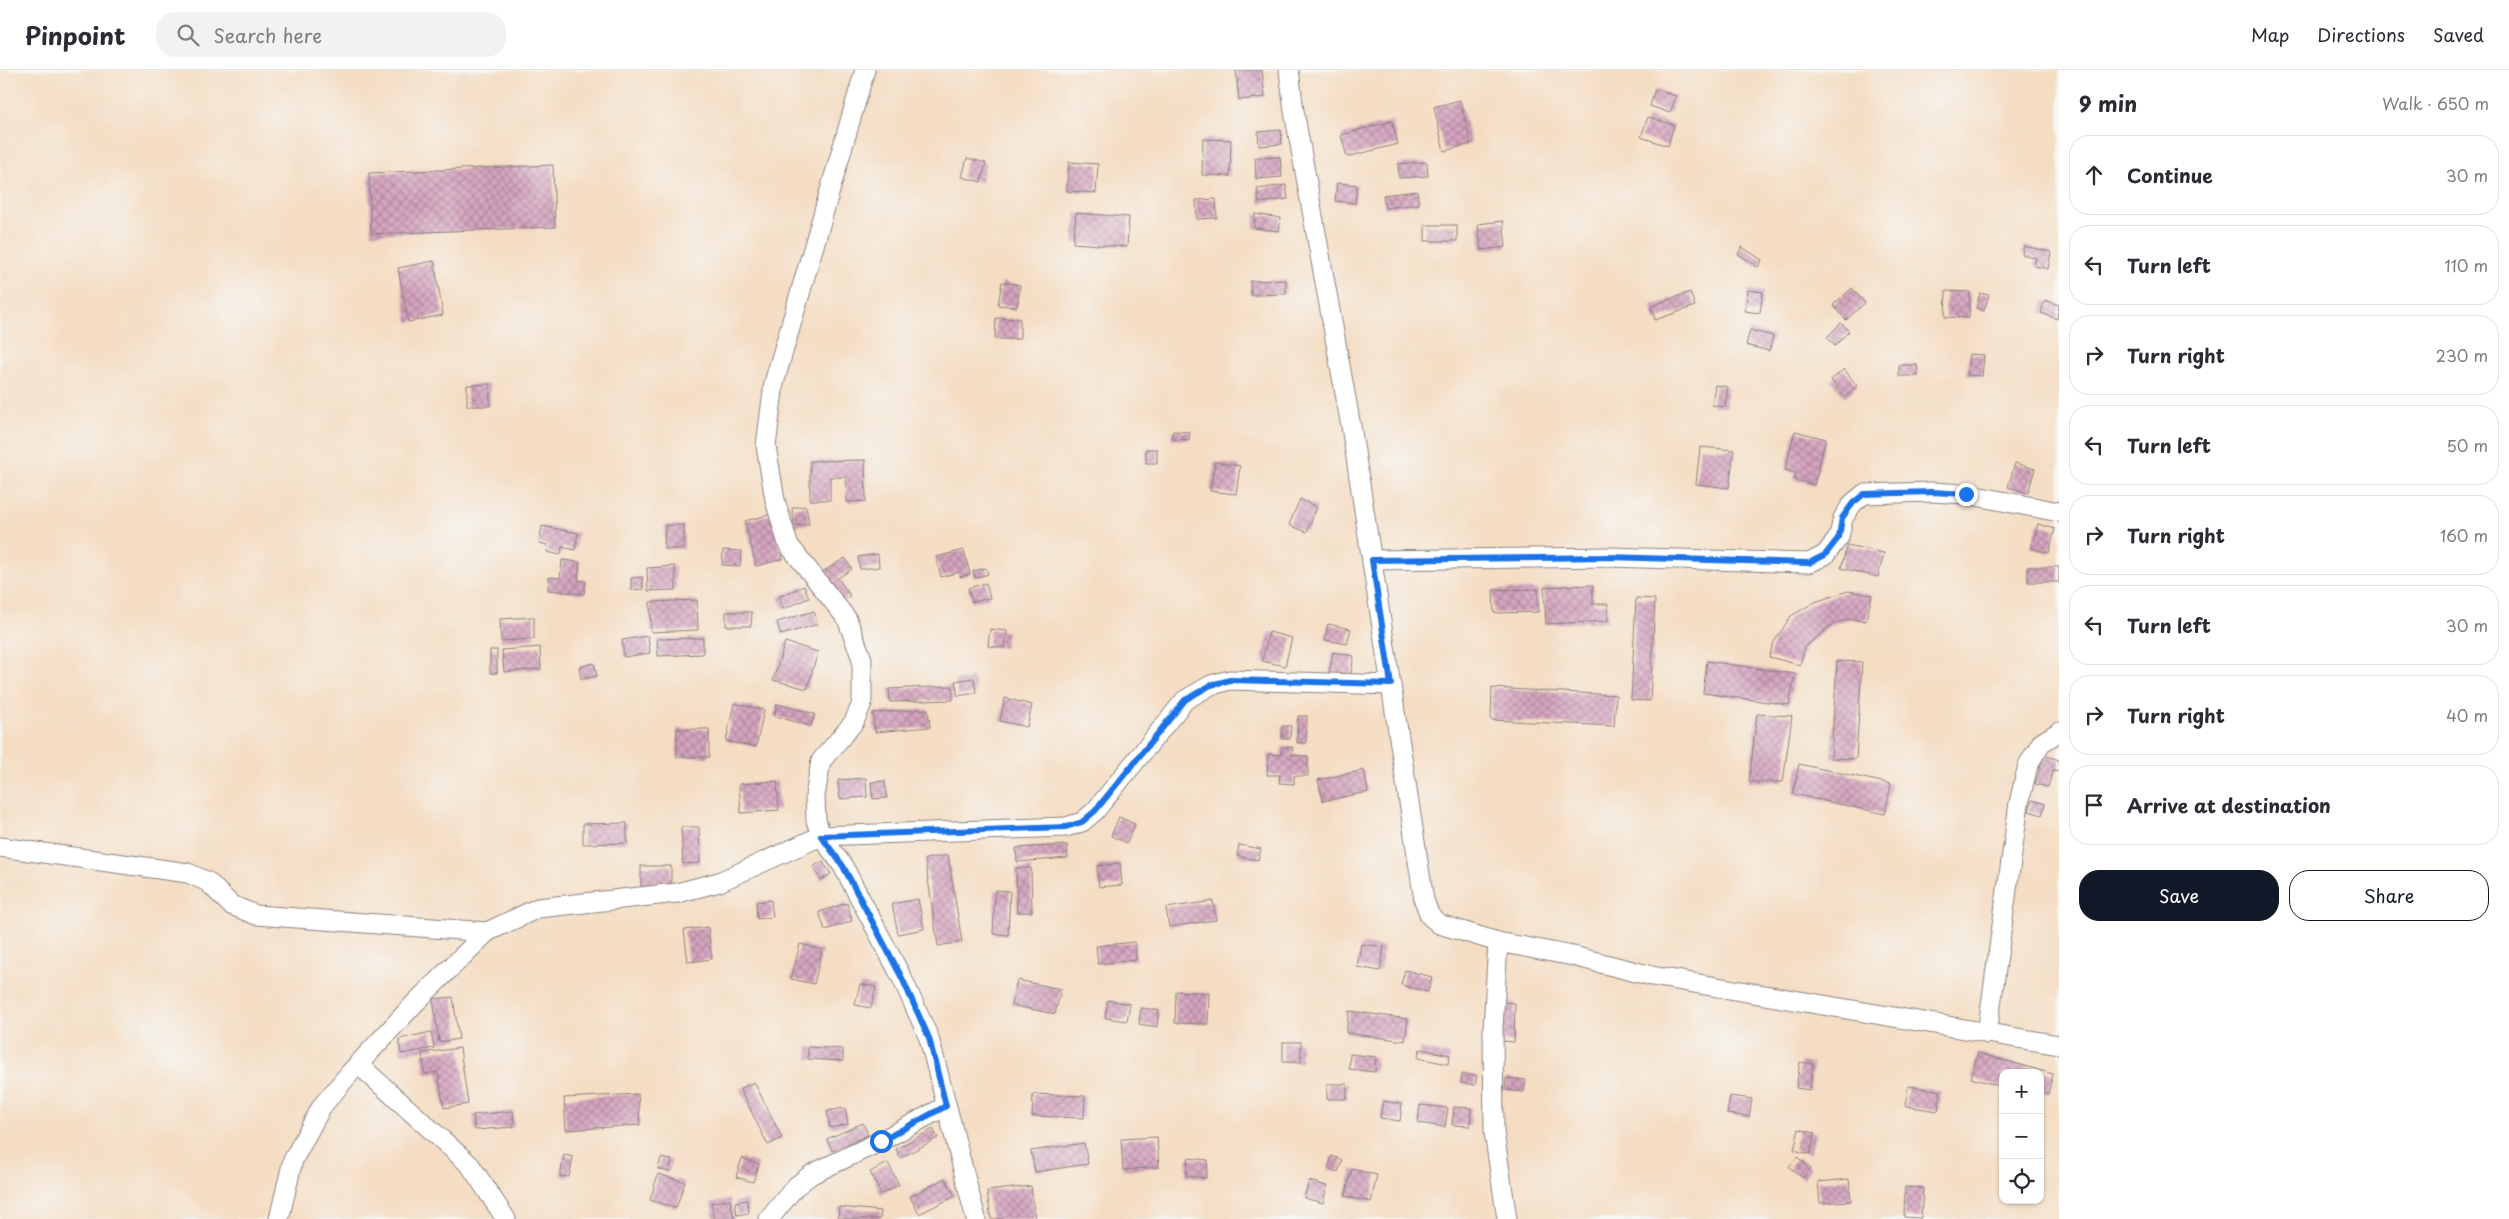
<!DOCTYPE html>
<html lang="en">
<head>
<meta charset="utf-8">
<style>
  body { margin:0; font-family:"Playpen Sans",sans-serif; background:#f2f2f3; color:#2b2b33 }
  .controls { position:absolute; right:15px; bottom:15px; display:grid; overflow:hidden; border-radius:10px; box-shadow:0 1px 4px #0004 }
  .controls button { width:45px; height:45px; display:grid; place-items:center; padding:0; border:0; border-bottom:1px solid #e1e1e2; background:#fff; color:#2b2b33; font:25px sans-serif }
  .stop { position:absolute; width:15px; height:15px; margin:-11px; border:4px solid #1a73e8; border-radius:50%; background:#fff }
  .stop.end { background:#1a73e8; border-color:#fff; box-shadow:0 1px 5px #0008 }
  .list { margin:0; padding:0; list-style:none }
  h2 { display:flex; justify-content:space-between; align-items:center; height:65px; margin:0; padding:0 20px; font-size:21px }
  h2 small { font-size:16px; font-weight:400; color:#7c7c81 }
  .list li { display:grid; grid-template-columns:32px 1fr auto; gap:15px; align-items:center; box-sizing:border-box; height:80px; margin:0 10px 10px; padding:0 10px; border:1px solid #e1e1e2; border-radius:20px }
  .list b { display:block; font-size:19px; white-space:nowrap }
  .list em { font-size:16px; font-style:normal; color:#7c7c81 }
  .actions { display:flex; gap:10px; padding:15px 20px }
  .actions a { flex:1; padding:11px 0; border:1px solid #111827; border-radius:20px; text-align:center; font-size:18px; color:#111827 }
  .actions .main { background:#111827; color:#fff }
  .icon { flex:none; width:28px; height:28px; fill:none; stroke:currentColor; stroke-width:2; stroke-linecap:round; stroke-linejoin:round }
  .map { position:relative; flex:none; width:2059px; height:1149px; overflow:hidden }
  header { display:flex; align-items:center; gap:30px; box-sizing:border-box; height:70px; padding:0 25px; background:#fff; border-bottom:1px solid #e1e1e2 }
  header strong { font-size:24px }
  nav { display:flex; gap:28px; margin-inline-start:auto; font-size:18px }
  .search { width:350px; height:45px; background:#f2f2f3; display:flex; align-items:center; gap:12px; box-sizing:border-box; padding:0 18px; border-radius:20px; color:#7c7c81; font-size:19px }
  main { display:flex }
  aside { flex:1; background:#fff }
  .map>svg:first-child { display:block }
  .building { fill:url(#building-cross-hatch) }
  .lines { fill:none; stroke-linecap:round; stroke-linejoin:round }
  .minor-casing { stroke:#8b807f; stroke-width:21 }
  .minor { stroke:#fff; stroke-width:19 }
  .route { stroke:#1a73e8; stroke-width:6 }
</style>
</head>
<body>
<header>
<strong>Pinpoint</strong>
<div class="search"><svg class="icon" aria-label="search" viewBox="0 0 24 24"><circle cx="10" cy="10" r="6"/><path d="M15 15l6 6"/></svg>Search here</div>
<nav><a>Map</a><a>Directions</a><a>Saved</a></nav>
</header>
<main>
<div class="map">
<svg width="2059" height="1149" viewBox="0 0 2059 1149">
  <defs>
    <pattern id="building-cross-hatch" width="8" height="8" patternUnits="userSpaceOnUse" patternTransform="scale(1.25)"><rect width="8" height="8" fill="#d6a4bf"/><path d="M0 0l8 8M0 8l8-8" fill="none" stroke="#ad859c"/></pattern>
  </defs>
  <rect width="100%" height="100%" fill="#f6f6f2"/>
  <filter id="ink" filterUnits="userSpaceOnUse"><feTurbulence type="fractalNoise" baseFrequency=".02" numOctaves="2"/><feDisplacementMap in="SourceGraphic" scale="10" xChannelSelector="R" yChannelSelector="G"/><feConvolveMatrix kernelMatrix="1 2 1 2 8 2 1 2 1" color-interpolation-filters="sRGB"/></filter>
  <filter id="wash" filterUnits="userSpaceOnUse"><feTurbulence type="fractalNoise" baseFrequency=".0096" numOctaves="4" result="noise"/><feDisplacementMap in="SourceGraphic" scale="20" xChannelSelector="R" yChannelSelector="G"/><feGaussianBlur stdDeviation="1.12" result="paint"/><feColorMatrix in="noise" values="0 0 0 0 0 0 0 0 0 0 0 0 0 0 0 0 0 1.4 0 .05"/><feComposite in="paint" operator="in"/></filter>
  <g filter="url(#wash)">
    <rect width="100%" height="100%" fill="#f4ddc3"/>
    <g id="blocks">
      <g class="building">
        <path d="M1236,0H1262L1265,27L1239,30Z"/>
        <path d="M1655,19L1676,26L1670,43L1650,36Z"/>
        <path d="M1460,30L1471,74L1444,81L1434,37Z"/>
        <path d="M1648,47L1674,55L1668,76L1641,67Z"/>
        <path d="M1392,51L1398,74L1347,87L1341,65Z"/>
        <path d="M1281,60L1282,74L1259,76L1258,62Z"/>
        <path d="M1203,69L1231,70L1230,106L1202,105Z"/>
        <path d="M1280,87L1282,107L1256,109L1255,88Z"/>
        <path d="M967,88L986,93L981,112L962,107Z"/>
        <path d="M1069,92L1098,94L1096,123L1067,121Z"/>
        <path d="M1427,92L1428,106L1399,108L1398,94Z"/>
        <path d="M553,95L555,157L371,164L369,103Z"/>
        <path d="M1337,113L1357,115L1355,133L1335,131Z"/>
        <path d="M1286,115L1288,129L1259,133L1257,119Z"/>
        <path d="M1417,121L1419,134L1385,138L1383,125Z"/>
        <path d="M1216,129L1217,148L1197,149L1196,130Z"/>
        <path d="M1076,143L1129,147L1127,177L1073,173Z"/>
        <path d="M1255,144L1281,148L1279,161L1254,158Z"/>
        <path d="M1503,151L1506,177L1481,180L1478,154Z"/>
        <rect x="1425" y="155" width="32" height="16"/>
        <path d="M2024,176L2051,182L2048,199L2034,196L2036,188L2022,184Z"/>
        <path d="M1742,177L1762,190L1758,197L1738,184Z"/>
        <path d="M434,191L443,245L408,252L398,198Z"/>
        <path d="M1286,210V224L1251,225L1250,211Z"/>
        <path d="M1002,212L1020,215L1017,237L998,235Z"/>
        <path d="M1852,218L1865,233L1846,250L1833,235Z"/>
        <path d="M1748,220L1763,222L1760,243L1745,241Z"/>
        <path d="M1946,221L1970,222L1969,248L1945,247Z"/>
        <path d="M1690,222L1695,236L1655,250L1651,236Z"/>
        <path d="M1980,223L1989,225L1984,241L1976,238Z"/>
        <path d="M2045,230L2059,235L2057,249L2041,243Z"/>
        <path d="M996,248L1020,249V269H995Z"/>
        <path d="M1841,253L1849,261L1835,276L1827,267Z"/>
        <path d="M1750,260L1773,266L1769,281L1746,275Z"/>
        <path d="M1969,284L1984,285L1982,306L1967,305Z"/>
        <path d="M1899,295H1917L1918,306H1899Z"/>
        <path d="M1844,299L1857,316L1845,327L1831,310Z"/>
        <path d="M490,314V336H467V315Z"/>
        <path d="M1715,315L1728,317L1725,337L1712,335Z"/>
        <path d="M1173,361L1190,362L1189,370L1172,369Z"/>
        <path d="M1795,361L1826,369L1814,415L1794,409L1796,403L1785,400Z"/>
        <path d="M1700,377L1734,380L1729,418L1696,414Z"/>
        <rect x="1146" y="379" width="11" height="14"/>
        <path d="M865,390L866,431L847,432L846,407H830V430H810V391Z"/>
        <path d="M1215,392L1240,396L1236,424L1210,421Z"/>
        <path d="M2015,393L2035,399L2028,423L2008,417Z"/>
        <path d="M1300,429L1317,437L1307,462L1289,455Z"/>
        <path d="M806,436L809,454L794,456L792,438Z"/>
        <path d="M772,444L783,489L756,496L745,451Z"/>
        <path d="M2038,454L2055,459L2049,483L2031,478Z"/>
        <path d="M665,455H684V479H664Z"/>
        <path d="M542,456L578,463L575,480L562,477L561,485L547,482L548,475L539,473Z"/>
        <path d="M1847,475L1884,483L1878,507L1841,498Z"/>
        <path d="M723,480L742,481L740,496L722,495Z"/>
        <path d="M964,480L970,504L960,507V502L941,507L936,487Z"/>
        <path d="M878,484L879,497L860,499L858,487Z"/>
        <path d="M845,488L852,499L838,508L850,526L839,532L821,503Z"/>
        <path d="M562,490L580,492L578,510L586,511L584,524L548,520L549,507L560,508Z"/>
        <path d="M675,496L676,520L648,521L647,498Z"/>
        <rect x="2028" y="497" width="31" height="15"/>
        <path d="M986,498L988,504L975,508L973,501Z"/>
        <path d="M642,507L643,519L631,520V508Z"/>
        <path d="M986,513L990,528L972,532L968,518Z"/>
        <path d="M1593,515V534H1608V551L1546,554L1544,517Z"/>
        <path d="M804,516L809,528L783,539L778,527Z"/>
        <path d="M1538,519V542L1494,543L1493,520Z"/>
        <path d="M1848,521L1872,525L1866,551L1849,549L1833,554L1805,577L1800,595L1769,587L1774,572L1791,546L1815,532Z"/>
        <path d="M1636,528L1655,529L1650,631L1631,630Z"/>
        <path d="M697,530L698,560L651,562L650,532Z"/>
        <path d="M814,541L818,554L781,565L777,552Z"/>
        <path d="M726,542H752L751,556H726Z"/>
        <path d="M534,547V569L501,571L500,549Z"/>
        <path d="M1328,554L1351,559L1347,574L1325,570Z"/>
        <path d="M990,559L1007,561L1005,578L988,576Z"/>
        <path d="M1269,562L1292,568L1285,596L1262,591Z"/>
        <path d="M648,566L650,583L624,587L622,570Z"/>
        <path d="M703,568V584L658,586L657,569Z"/>
        <path d="M785,572L818,582L807,619L773,610Z"/>
        <path d="M540,577L541,599L504,602L502,580Z"/>
        <rect x="490" y="580" width="7" height="23"/>
        <path d="M1333,582L1354,586L1350,607L1329,603Z"/>
        <path d="M1707,591L1795,604L1789,635L1703,623Z"/>
        <path d="M1837,591L1862,592L1856,689L1831,688Z"/>
        <path d="M594,593L597,606L581,609L579,597Z"/>
        <path d="M974,608L976,623L958,626L955,611Z"/>
        <path d="M952,616L953,630L890,632L889,619Z"/>
        <path d="M1492,618L1616,625L1614,656L1491,650Z"/>
        <path d="M1005,628L1032,635L1027,657L1000,651Z"/>
        <path d="M734,633L764,640L756,677L726,671Z"/>
        <path d="M777,634L815,644L811,656L774,646Z"/>
        <path d="M928,639L930,657L875,662L873,643Z"/>
        <path d="M1757,644L1792,646L1783,712H1749Z"/>
        <path d="M1298,646H1307L1306,673H1297Z"/>
        <path d="M1282,656H1291L1290,669H1282Z"/>
        <rect x="677" y="659" width="32" height="28"/>
        <path d="M1282,677H1293L1292,685L1308,686V706H1294V714L1279,713L1280,705H1267L1268,684L1281,685Z"/>
        <path d="M2044,685L2059,690V701L2053,700L2048,717L2035,714Z"/>
        <path d="M1799,694L1891,714L1885,744L1793,724Z"/>
        <path d="M1364,700L1368,722L1323,731L1318,710Z"/>
        <path d="M866,708L867,727L840,729L838,710Z"/>
        <path d="M777,711L779,740L741,743L739,714Z"/>
        <path d="M885,711L887,728L873,729L871,712Z"/>
        <path d="M2032,730L2045,734L2042,745L2029,741Z"/>
        <path d="M1119,747L1135,754L1127,773L1111,766Z"/>
        <path d="M627,753V773L583,774V754Z"/>
        <path d="M681,757H699L700,793L683,794Z"/>
        <path d="M1067,775L1068,788L1017,792L1016,778Z"/>
        <path d="M1239,775L1261,779L1258,790L1237,786Z"/>
        <path d="M948,785L962,872L938,876L925,789Z"/>
        <path d="M822,791L831,804L821,810L813,797Z"/>
        <path d="M1120,793L1122,815L1099,817L1097,796Z"/>
        <rect x="641" y="796" width="30" height="21"/>
        <path d="M1016,798H1031L1032,842H1017Z"/>
        <path d="M995,820L1010,821L1008,865L993,864Z"/>
        <path d="M918,829L924,859L898,864L892,834Z"/>
        <path d="M771,830L773,847L757,849L756,832Z"/>
        <path d="M1213,831L1216,850L1169,857L1166,838Z"/>
        <path d="M847,833L852,851L825,860L819,842Z"/>
        <path d="M708,857L712,889L688,892L684,860Z"/>
        <path d="M1135,872L1136,890L1098,894L1096,876Z"/>
        <path d="M800,874L822,880L814,914L791,909Z"/>
        <path d="M1361,874L1384,877L1380,901L1357,897Z"/>
        <path d="M1405,900L1432,907L1428,922L1401,915Z"/>
        <path d="M1017,910L1061,919L1055,944L1011,935Z"/>
        <path d="M860,914L876,917L871,938L855,935Z"/>
        <path d="M1176,921L1209,923L1208,954L1175,953Z"/>
        <path d="M453,927L459,969L439,972L433,929Z"/>
        <path d="M1108,930L1130,934L1127,951L1105,948Z"/>
        <path d="M1502,932L1515,933L1514,972L1501,971Z"/>
        <path d="M1141,938L1159,940L1157,957L1139,954Z"/>
        <path d="M1349,941L1408,949L1405,971L1346,963Z"/>
        <path d="M431,962L434,978L401,984L399,969Z"/>
        <rect x="1283" y="972" width="18" height="20"/>
        <path d="M808,977L843,979V991L808,989Z"/>
        <path d="M460,978L468,1034L444,1038L438,1002L425,1004L422,983Z"/>
        <path d="M1420,979L1450,985L1448,994L1418,988Z"/>
        <path d="M1978,983L2053,1004L2048,1024L2040,1021V1003H2003V1017L1971,1008Z"/>
        <path d="M1350,984L1376,987L1375,1002L1349,999Z"/>
        <path d="M1800,992L1813,994L1810,1020L1796,1018Z"/>
        <path d="M1462,1004L1477,1006L1475,1015L1461,1013Z"/>
        <path d="M1506,1008L1526,1010L1524,1022L1505,1020Z"/>
        <path d="M754,1012L782,1068L768,1075L740,1019Z"/>
        <rect x="1327" y="1014" width="20" height="15"/>
        <path d="M1908,1016L1941,1021L1938,1041L1905,1036Z"/>
        <path d="M638,1024L640,1055L566,1060L564,1028Z"/>
        <path d="M1033,1024L1085,1026L1084,1048L1032,1046Z"/>
        <path d="M1730,1026L1752,1029L1749,1047L1727,1044Z"/>
        <path d="M1383,1031L1402,1034L1400,1051L1380,1048Z"/>
        <path d="M1420,1035L1448,1038L1445,1057L1418,1053Z"/>
        <path d="M1454,1037L1471,1038L1470,1056L1452,1055Z"/>
        <path d="M845,1038L848,1054L830,1058L827,1041Z"/>
        <path d="M513,1041L514,1057L475,1060L473,1045Z"/>
        <path d="M863,1053L868,1065L832,1081L827,1069Z"/>
        <path d="M933,1059L938,1068L900,1088L896,1079Z"/>
        <path d="M1799,1059L1815,1063L1810,1084L1794,1080Z"/>
        <path d="M1157,1067L1159,1097L1123,1100L1121,1069Z"/>
        <path d="M1084,1073L1088,1094L1035,1102L1031,1081Z"/>
        <path d="M564,1085L573,1087L569,1107L560,1106Z"/>
        <path d="M1332,1086L1342,1090L1338,1102L1328,1099Z"/>
        <path d="M1797,1087L1811,1098L1803,1108L1789,1097Z"/>
        <path d="M661,1088L672,1090L669,1102L658,1099Z"/>
        <path d="M742,1088L759,1094L753,1112L736,1107Z"/>
        <path d="M1188,1088L1208,1090L1206,1108L1186,1106Z"/>
        <path d="M888,1093L899,1115L881,1124L870,1102Z"/>
        <path d="M1352,1099L1377,1105L1371,1132L1345,1126Z"/>
        <path d="M658,1104L685,1112L676,1138L650,1130Z"/>
        <path d="M945,1108L955,1126L919,1144L910,1127Z"/>
        <path d="M1849,1109L1851,1131L1820,1133L1818,1112Z"/>
        <path d="M1309,1111L1327,1116L1323,1133L1304,1128Z"/>
        <path d="M1031,1116L1035,1149H991L987,1121Z"/>
        <path d="M1905,1117L1923,1118L1921,1148L1904,1147Z"/>
        <path d="M730,1129L734,1149H714L711,1133Z"/>
        <path d="M747,1130L749,1143L737,1145L735,1132Z"/>
        <path d="M839,1137L881,1141L880,1149H838Z"/>
      </g>
    </g>
  </g>
  <g filter="url(#ink)">
    <use href="#blocks" fill-opacity="0" stroke="#8b807f" stroke-width="1"/>
    <g class="lines">
      <g class="minor-casing">
        <g id="minor">
          <path d="M865,0L774,313L766,376L775,430L788,474L847,549L862,589V633L854,652L821,691L815,726L816,750L821,766L843,796L902,908L929,968L976,1149"/>
          <path d="M1289,0L1294,41L1352,362L1424,830L1430,846L1439,854L1498,872L1573,886L1652,906L2059,975"/>
          <path d="M1372,490L1608,487L1809,493L1825,485L1839,467L1843,448L1853,433L1864,424L1932,422L1966,424L2059,442"/>
          <path d="M0,777L188,803L208,812L231,835L256,845L487,862"/>
          <path d="M1498,872L1493,958L1494,1062L1507,1149"/>
          <path d="M1987,964L2019,733L2028,695L2041,673L2059,662"/>
          <path d="M358,994L470,1095L506,1149"/>
          <path d="M279,1149L293,1090L322,1036L350,1003L415,933L487,862L538,838L677,823L719,812L821,766L1066,757L1082,752L1095,741L1185,630L1211,615L1230,610L1391,615"/>
          <path d="M769,1149L795,1117L812,1104L881,1071L946,1036"/>
        </g>
      </g>
      <use href="#minor" class="minor"/>
    </g>
  </g>
  <g class="lines" filter="url(#ink)">
    <path class="route" d="M881,1071L946,1036L929,968L902,908L843,796L821,766L1066,757L1082,752L1095,741L1185,630L1211,615L1230,610L1391,614L1372,490L1608,487L1809,493L1825,485L1839,467L1842,448L1853,433L1864,424L1932,422L1966,424"/>
  </g>
</svg>
<div class="controls">
<button>+</button>
<button>−</button>
<button><svg class="icon" aria-label="locate" viewBox="0 0 24 24"><circle cx="12" cy="12" r="6"/><path d="M12 2v4M12 18v4M2 12h4M18 12h4"/></svg></button>
</div>
<div class="stop" style="left:881px;top:1071px"></div>
<div class="stop end" style="left:1966px;top:424px"></div>
</div>
<aside>
<h2>9 min<small>Walk · 650 m</small></h2>
<ul class="list">
<li><svg class="icon" aria-label="ahead" viewBox="0 0 24 24"><path d="M12 20V5M6 11l6-6 6 6"/></svg><div><b>Continue</b></div><em>30 m</em></li>
<li><svg class="icon" aria-label="left" viewBox="0 0 24 24"><path d="M17 20v-9H6M10 6l-5 5 5 5"/></svg><div><b>Turn left</b></div><em>110 m</em></li>
<li><svg class="icon" aria-label="right" viewBox="0 0 24 24"><path d="M7 20v-9h11M14 6l5 5-5 5"/></svg><div><b>Turn right</b></div><em>230 m</em></li>
<li><svg class="icon" aria-label="left" viewBox="0 0 24 24"><path d="M17 20v-9H6M10 6l-5 5 5 5"/></svg><div><b>Turn left</b></div><em>50 m</em></li>
<li><svg class="icon" aria-label="right" viewBox="0 0 24 24"><path d="M7 20v-9h11M14 6l5 5-5 5"/></svg><div><b>Turn right</b></div><em>160 m</em></li>
<li><svg class="icon" aria-label="left" viewBox="0 0 24 24"><path d="M17 20v-9H6M10 6l-5 5 5 5"/></svg><div><b>Turn left</b></div><em>30 m</em></li>
<li><svg class="icon" aria-label="right" viewBox="0 0 24 24"><path d="M7 20v-9h11M14 6l5 5-5 5"/></svg><div><b>Turn right</b></div><em>40 m</em></li>
<li><svg class="icon" aria-label="arrive" viewBox="0 0 24 24"><path d="M6 21V4h12l-3 4 3 4H6"/></svg><div><b>Arrive at destination</b></div></li>
</ul>
<div class="actions"><a class="main">Save</a><a>Share</a></div>
</aside>
</main>
</body>
</html>
